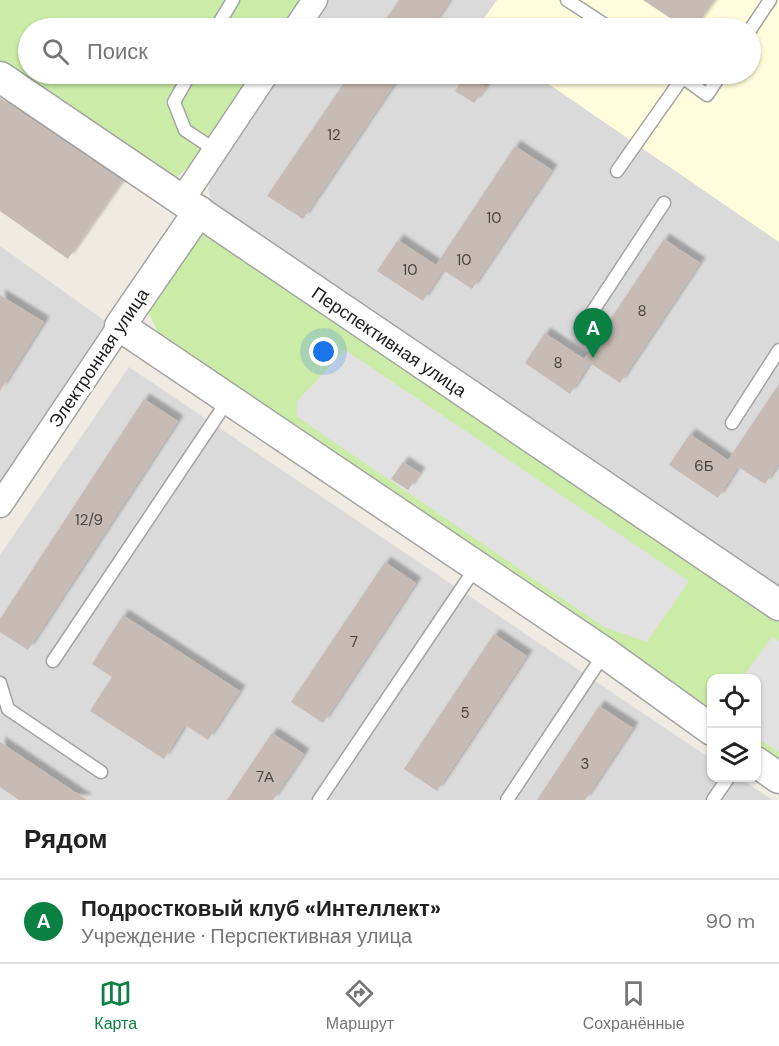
<!DOCTYPE html>
<html lang="ru">
<head>
<meta charset="utf-8">
<style>
  body { margin:0; font-family:"DM Sans",sans-serif; background:#f2f2f2; color:#222 }
  .controls { position:absolute; right:18px; bottom:18px; display:grid; overflow:hidden; border-radius:12px; box-shadow:0 2px 4px #0004 }
  .controls button { width:54px; height:54px; display:grid; place-items:center; padding:0; border:0; border-bottom:2px solid #e0e0e0; background:#fff; color:#222; font:30px sans-serif }
  .you { position:absolute; left:324px; top:352px; width:21px; height:21px; margin:-15px; border:4px solid #fff; border-radius:50%; background:#1a73e8; box-shadow:0 0 0 9px #1a73e833 }
  .badge { display:grid; place-items:center; width:39px; height:39px; border-radius:50%; background:#0b8043; color:#fff; font-size:20px; font-weight:700 }
  .pin { position:absolute; translate:-50% -50px; filter:drop-shadow(0 2px 3px #0008) }
  .pin::after { content:''; position:absolute; top:32px; width:21px; height:18px; background:inherit; clip-path:polygon(0 0,100% 0,50% 100%) }
  .list { margin:0; padding:0; list-style:none }
  h2 { display:flex; justify-content:space-between; align-items:center; height:78px; margin:0; padding:0 24px; font-size:26px }
  h2 small { font-size:20px; font-weight:400; color:#767676 }
  .list li { display:grid; grid-template-columns:39px 1fr auto; gap:18px; align-items:center; box-sizing:border-box; height:84px; padding:0 24px; border-top:2px solid #e0e0e0 }
  .list b { display:block; font-size:22px; white-space:nowrap }
  .list p { margin:0; font-size:20px; white-space:nowrap; color:#767676 }
  .list em { font-size:20px; font-style:normal; color:#767676 }
  .icon { flex:none; width:33px; height:33px; fill:none; stroke:currentColor; stroke-width:2; stroke-linecap:round; stroke-linejoin:round }
  .map { position:relative; flex:none; width:779px; height:800px; overflow:hidden }
  .search { position:absolute; background:#fff; box-shadow:0 2px 4px #0004; left:18px; right:18px; top:18px; height:66px; display:flex; align-items:center; gap:15px; box-sizing:border-box; padding:0 21px; border-radius:33px; color:#767676; font-size:22px }
  .sheet { height:162px; background:#fff }
  nav { display:flex; justify-content:space-around; align-items:center; box-sizing:border-box; height:84px; border-top:2px solid #e0e0e0; background:#fff; font-size:16px; color:#767676 }
  nav a { display:grid; justify-items:center; gap:3px }
  nav .on { color:#0b8043 }
  .map>svg:first-child { display:block }
  .residential { fill:#dbdada }
  .education { fill:#fffddb }
  .grass { fill:#cbeca6 }
  .parking { fill:#e1e1e1 }
  .building { fill:#c7bcb5; filter:url(#shadow) }
  .lines { fill:none; stroke-linecap:round; stroke-linejoin:round }
  .service-casing { stroke:#a4a4a4; stroke-width:15 }
  .minor-casing { stroke:#a4a4a4; stroke-width:27 }
  .tertiary-casing { stroke:#a4a4a4; stroke-width:33 }
  .service { stroke:#fff; stroke-width:12 }
  .minor { stroke:#fff; stroke-width:24 }
  .tertiary { stroke:#fff; stroke-width:30 }
  .labels { text-anchor:middle; stroke-width:6; stroke-linejoin:round; paint-order:stroke }
  .number-label { font-size:15px; fill:#484543 }
  .street-label { font-size:18px; fill:#1d1d1d; stroke:#fff }
</style>
</head>
<body>
<div class="map">
<svg width="779" height="800" viewBox="0 0 779 800">
  <defs>
    <filter id="shadow"><feDropShadow dx="5.5" dy="-5.5" stdDeviation="1.5" flood-color="#0004"/></filter>
  </defs>
  <rect width="100%" height="100%" fill="#efeae2"/>
  <g class="residential">
    <path d="M328,0H779V590L211,202L208,189L212,175L279,74H750V28H309Z"/>
    <path d="M0,246L108,323L0,494Z"/>
    <path d="M129,367L711,759L712,778H739L773,800H0V555Z"/>
  </g>
  <path class="education" d="M497,0H779V242L534,74H750V28H477Z"/>
  <g class="grass">
    <path d="M0,0H301L282,28H28V74H251L189,166L175,179L0,65Z"/>
    <path d="M206,232L779,614V759L757,743L756,678H712L711,713L159,334L148,312L152,297L195,233Z"/>
  </g>
  <g class="parking">
    <path d="M345,350L689,581L647,642L604,627L296,416L298,400Z"/>
    <path d="M772,637L779,641V752L757,738L756,678H742Z"/>
  </g>
  <g class="building">
    <path d="M399,0H450L431,28H380Z"/>
    <path d="M643,0H715L695,28H685Z"/>
    <path d="M350,74H401L303,219L267,196Z"/>
    <path d="M466,74L486,87L474,103L455,91Z"/>
    <path d="M0,98L122,181L68,259L0,211Z"/>
    <path d="M515,146L552,170L472,289L443,270L423,301L377,271L398,240L436,265Z"/>
    <path d="M664,239L700,263L620,383L584,359Z"/>
    <path d="M0,295L44,322L0,391Z"/>
    <path d="M545,333L590,363L570,394L525,363Z"/>
    <path d="M779,384V463L765,484L738,467L718,498L669,465L690,434L728,460Z"/>
    <path d="M144,399L178,421L28,650L0,632V619Z"/>
    <path d="M403,462L420,473L408,490L391,479Z"/>
    <path d="M385,562L416,583L323,723L291,702Z"/>
    <path d="M123,615L240,691L208,740L185,725L164,759L90,711L112,677L92,664Z"/>
    <path d="M494,634L527,656L437,791L404,769Z"/>
    <path d="M599,706L633,728L585,800H537Z"/>
    <path d="M272,733L304,754L273,800H227Z"/>
    <path d="M0,742L87,800H19L0,787Z"/>
  </g>
  <g class="lines">
    <g class="service-casing">
      <g id="service">
        <path d="M567,0L610,28"/>
        <path d="M216,28L233,0"/>
        <path d="M750,30L770,0"/>
        <path d="M190,74L174,102L185,130L215,150"/>
        <path d="M678,74L707,95L721,74"/>
        <path d="M617,171L683,77"/>
        <path d="M587,320L664,203"/>
        <path d="M732,423L779,350"/>
        <path d="M53,661L228,400"/>
        <path d="M0,683L8,709L101,772"/>
        <path d="M319,800L476,567"/>
        <path d="M507,800L604,654"/>
        <path d="M713,800L728,778"/>
      </g>
    </g>
    <g class="minor-casing">
      <g id="minor">
        <path d="M296,28L315,0"/>
        <path d="M182,200L266,74"/>
        <path d="M0,505L120,326"/>
      </g>
    </g>
    <g class="tertiary-casing">
      <g id="tertiary">
        <path d="M0,77L779,605"/>
        <path d="M199,211L120,326L605,653L712,730"/>
        <path d="M756,762L779,778"/>
      </g>
    </g>
    <use href="#service" class="service"/>
    <use href="#minor" class="minor"/>
    <use href="#tertiary" class="tertiary"/>
  </g>
  <g class="labels">
    <g class="number-label">
      <text x="334" y="140">12</text>
      <text x="494" y="223">10</text>
      <text x="464" y="265">10</text>
      <text x="410" y="275">10</text>
      <text x="642" y="316">8</text>
      <text x="558" y="368">8</text>
      <text x="704" y="471">6Б</text>
      <text x="89" y="525">12/9</text>
      <text x="354" y="647">7</text>
      <text x="465" y="718">5</text>
      <text x="585" y="769">3</text>
      <text x="265" y="782">7А</text>
    </g>
    <g class="street-label">
      <text transform="translate(389 342) rotate(34)" y="6">Перспективная улица</text>
      <text transform="translate(99 358) rotate(-56)" y="6">Электронная улица</text>
    </g>
  </g>
</svg>
<div class="controls">
<button><svg class="icon" aria-label="locate" viewBox="0 0 24 24"><circle cx="12" cy="12" r="6"/><path d="M12 2v4M12 18v4M2 12h4M18 12h4"/></svg></button>
<button><svg class="icon" aria-label="layers" viewBox="0 0 24 24"><path d="M12 4l9 5-9 5-9-5zM3 14l9 5 9-5"/></svg></button>
</div>
<div class="you"></div>
<div class="pin badge" style="left:593px;top:358px">A</div>
<div class="search"><svg class="icon" aria-label="search" viewBox="0 0 24 24"><circle cx="10" cy="10" r="6"/><path d="M15 15l6 6"/></svg>Поиск</div>
</div>
<section class="sheet">
<h2>Рядом<small></small></h2>
<ul class="list">
<li><span class="badge">A</span><div><b>Подростковый клуб «Интеллект»</b><p>Учреждение · Перспективная улица</p></div><em>90 m</em></li>
</ul>
</section>
<nav>
<a class="on"><svg class="icon" aria-label="map" viewBox="0 0 24 24"><path d="M3 6l6-2 6 2 6-2v14l-6 2-6-2-6 2zM9 4v14M15 6v14"/></svg>Карта</a>
<a><svg class="icon" aria-label="directions" viewBox="0 0 24 24"><path d="M12 3l9 9-9 9-9-9zM9 14v-3h6M13 9l2 2-2 2"/></svg>Маршрут</a>
<a><svg class="icon" aria-label="saved" viewBox="0 0 24 24"><path d="M7 4h10v16l-5-4-5 4z"/></svg>Сохранённые</a>
</nav>
</body>
</html>
